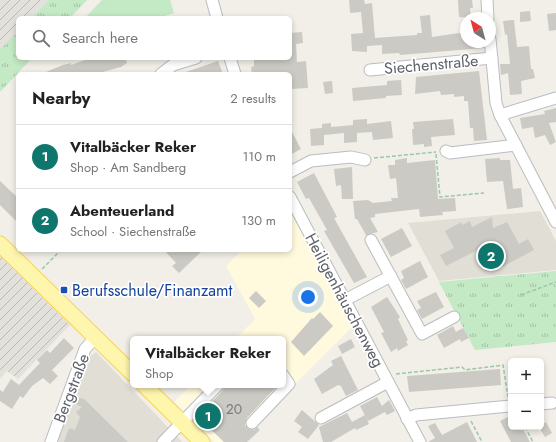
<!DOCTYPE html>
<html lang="en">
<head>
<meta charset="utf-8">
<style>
  body { margin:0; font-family:Jost,sans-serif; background:#f2f2f2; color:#222 }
  .controls { position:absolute; right:12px; bottom:12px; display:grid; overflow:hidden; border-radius:6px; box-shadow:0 2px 6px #0003 }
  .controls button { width:36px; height:36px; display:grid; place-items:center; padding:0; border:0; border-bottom:1px solid #e0e0e0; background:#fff; color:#222; font:20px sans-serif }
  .compass { position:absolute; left:460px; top:12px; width:36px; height:36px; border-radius:50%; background:#fff; box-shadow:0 2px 6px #0003; rotate:324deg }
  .you { position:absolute; left:308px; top:297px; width:14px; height:14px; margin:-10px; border:3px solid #fff; border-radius:50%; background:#1a73e8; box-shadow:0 0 0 6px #1a73e833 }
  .badge { display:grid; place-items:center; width:26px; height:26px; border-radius:50%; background:#0f766e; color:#fff; font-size:13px; font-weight:700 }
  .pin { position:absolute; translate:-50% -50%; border:2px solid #fff; box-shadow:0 1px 4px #0006 }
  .popup { position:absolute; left:130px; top:336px; width:156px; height:52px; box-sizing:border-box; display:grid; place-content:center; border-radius:6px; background:#fff; filter:drop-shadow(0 1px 3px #0005); font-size:13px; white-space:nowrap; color:#767676 }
  .popup b { font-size:15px; color:#222 }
  .popup::after { content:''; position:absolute; left:50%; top:100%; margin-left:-8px; border:8px solid transparent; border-top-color:#fff }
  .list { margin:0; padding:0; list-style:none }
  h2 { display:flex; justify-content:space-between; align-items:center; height:52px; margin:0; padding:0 16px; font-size:17px }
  h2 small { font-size:13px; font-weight:400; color:#767676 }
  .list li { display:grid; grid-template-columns:26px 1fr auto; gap:12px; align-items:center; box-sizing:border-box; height:64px; padding:0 16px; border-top:1px solid #e0e0e0 }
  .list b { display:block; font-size:15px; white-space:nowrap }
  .list p { margin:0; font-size:13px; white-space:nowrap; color:#767676 }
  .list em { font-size:13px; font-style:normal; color:#767676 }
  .icon { flex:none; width:22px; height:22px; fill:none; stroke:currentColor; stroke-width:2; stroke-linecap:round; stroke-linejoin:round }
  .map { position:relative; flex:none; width:556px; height:442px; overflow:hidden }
  .search { position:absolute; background:#fff; box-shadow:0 2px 6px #0003; left:16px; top:16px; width:276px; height:44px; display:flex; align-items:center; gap:10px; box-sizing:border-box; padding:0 14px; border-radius:6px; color:#767676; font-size:15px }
  .panel { position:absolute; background:#fff; box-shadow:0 2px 6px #0003; left:16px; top:72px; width:276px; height:180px; border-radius:6px }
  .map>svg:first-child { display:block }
  .commercial { fill:#fff9de }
  .industrial { fill:url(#industrial-furrows) }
  .education { fill:#e1ded5 }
  .grass { fill:url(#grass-tufts) }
  .pitch { fill:#c3e9c5 }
  .building { fill:#cccac4 }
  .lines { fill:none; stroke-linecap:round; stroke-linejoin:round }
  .minor-casing { stroke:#b9bcc1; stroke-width:13 }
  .major-casing { stroke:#f7d45a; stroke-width:17 }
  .path { stroke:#9ac8aa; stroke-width:1.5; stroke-dasharray:4 2; stroke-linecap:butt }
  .minor { stroke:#fff; stroke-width:11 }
  .major { stroke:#fff6ae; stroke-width:15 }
  .transit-dot { fill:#1a4fb4; stroke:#fff; stroke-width:1.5 }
  .labels { text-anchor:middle; stroke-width:3.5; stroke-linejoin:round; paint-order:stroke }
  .number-label { font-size:14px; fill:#7a7c7f }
  .street-label { font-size:16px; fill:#5e6268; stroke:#fff }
  .transit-label { font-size:16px; fill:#164399; stroke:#fff; text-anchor:start }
</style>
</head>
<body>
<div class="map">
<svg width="556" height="442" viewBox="0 0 556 442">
  <defs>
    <pattern id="industrial-furrows" width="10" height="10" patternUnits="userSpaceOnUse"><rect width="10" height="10" fill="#e2e1db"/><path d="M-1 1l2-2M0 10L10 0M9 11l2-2" fill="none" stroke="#babab5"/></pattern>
    <pattern id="grass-tufts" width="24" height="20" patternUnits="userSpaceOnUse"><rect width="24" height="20" fill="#c3e9c5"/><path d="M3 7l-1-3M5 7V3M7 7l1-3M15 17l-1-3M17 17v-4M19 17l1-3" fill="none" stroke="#a2c0a4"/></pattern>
  </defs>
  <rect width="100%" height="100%" fill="#f1efe7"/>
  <path class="commercial" d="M290,211L352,327L238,442H214L174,402L191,385H283V339H235L255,319L226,266L242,250H290Z"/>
  <g class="industrial">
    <path d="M0,0H49L31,18H18V32L0,50Z"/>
    <path d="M0,256L70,325L18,379L7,371L0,379Z"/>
  </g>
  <g class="education">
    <path d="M540,211L556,241V270L439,281L408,223Z"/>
    <path d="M96,352L182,442H54L83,362Z"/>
  </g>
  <g class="grass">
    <path d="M49,0H87L70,18H31Z"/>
    <path d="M18,32V58H32L0,92V50Z"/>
    <path d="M556,271V342L475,350L439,282Z"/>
  </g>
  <path class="pitch" d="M102,0H170L174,13L158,18H85Z"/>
  <g class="building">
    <path d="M349,0H364L365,4L372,3L375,38L417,35V33H422L420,16L430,15L432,37L466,32V42H483L484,48L400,55L399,53L382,54V45L367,46V52L352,51L351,34L363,33L361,12L350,13Z"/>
    <path d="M458,0H472L473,8H470L471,18L459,17Z"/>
    <path d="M530,11L531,21L520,22V12Z"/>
    <path d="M556,13V30L549,31L547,14Z"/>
    <path d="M514,20L517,47L529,46L531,69H533L535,78L521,81L522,94L510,95L508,73L501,75L500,64H510L507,34L505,35L503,21Z"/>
    <path d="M302,32L303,43L296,44L297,62L306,61L308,88L290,89V74H252L251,67L254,66V58H290V33Z"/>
    <path d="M91,58H125L127,63L121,67L95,74H41L63,65L71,63V65Z"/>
    <path d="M218,61L223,74H183V73Z"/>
    <path d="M479,71L487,140L474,141L473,128H470L468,101H464V96L454,97V94L441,95L440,91L415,94L416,77Z"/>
    <path d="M401,80L402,95L386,96V98L353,101L352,88L387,85V81Z"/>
    <path d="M332,81L333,93L325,94L323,82Z"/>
    <path d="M556,108V122L549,123L556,142L550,145L545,135L535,138L533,127L522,129L520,118L545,114L544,111Z"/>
    <path d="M367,119V124L391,121L393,138L373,140L372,132L357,133V142L344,143V133L324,135V145L311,146L310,129L322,128V124L331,123V127L353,125V120Z"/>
    <path d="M453,119L455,135L431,137L432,146L424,147V144L413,145L412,129H414L413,122Z"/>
    <path d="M290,128L301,149L290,155Z"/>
    <path d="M407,158V163L435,160L438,199L455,198L456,211L442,212L443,215L420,217L419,209L375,214V217L370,218L378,232L366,235L357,219H355L353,201L368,200L373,203L392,201L391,198H398L396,178L390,179L388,165H395V160Z"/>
    <path d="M500,158V160H510L513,189L521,188L523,207L507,209L503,181L487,182L485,159Z"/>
    <path d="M352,167L353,199H342L341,185L336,186L334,169Z"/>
    <path d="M314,173L337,217L334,218L367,277L354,283L324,231L327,230L309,198L306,199L297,182Z"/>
    <path d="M0,181L18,198V223L0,205Z"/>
    <path d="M492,217L493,228L507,222L519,244L528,239L534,250L502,267L490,244L446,266L440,255L454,248L445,231L461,222L462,225L470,221L472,227Z"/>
    <path d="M402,228L412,246L391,257L381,239Z"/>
    <path d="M164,250H203L179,273L172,266L176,263Z"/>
    <path d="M420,261L428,277L406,289L401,280L404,278L401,271Z"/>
    <path d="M256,291L266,301L259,308L249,298Z"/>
    <path d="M436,292L444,307L422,319L417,310L421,308L417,301Z"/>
    <path d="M387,297L400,317L398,319L408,340L406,341L408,345L398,351L397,348L391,352L381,333L384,332L371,307Z"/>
    <path d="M320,312L333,326L304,356L291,342L312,318L313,319Z"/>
    <path d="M453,326L456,332L463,328L469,338L461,342L460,339L444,348L437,335Z"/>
    <path d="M64,338L74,348L52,370L58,376L50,384L43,378L32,386L23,398L20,396L12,409L0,401V390L3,392L11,379L19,385L40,363L37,360L47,350L50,353Z"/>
    <path d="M351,339L355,347L342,354L338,346Z"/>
    <path d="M341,356L358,390L346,396L341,386L338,385L322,394L314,379L333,365L331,361Z"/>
    <path d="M500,369L501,385L409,392L407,376Z"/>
    <path d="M225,385H278L247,418L245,425L248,428L254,430L257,427L260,430L247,442H224L198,417L223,390Z"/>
    <path d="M75,397L84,399L128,442H64L69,428L75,430L80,417L76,412L82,407L73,403Z"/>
    <path d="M377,397L382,406L389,400L395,411L387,415L385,412L368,421L360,406Z"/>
    <path d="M302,410L319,425L308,439L298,432L302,427L294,421Z"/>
    <path d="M347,413L352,422L365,415L369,424L356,430L355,428L331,442H323L319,427Z"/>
    <path d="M508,417L511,427H522L530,442H511L500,421Z"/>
    <path d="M467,422L477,442H428L435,438L428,426L435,423L442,435Z"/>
    <path d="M546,422L552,433L545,437L539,427Z"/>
  </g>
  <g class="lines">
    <g class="minor-casing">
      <g id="minor">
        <path d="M212,0L217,18"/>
        <path d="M487,0L488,18"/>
        <path d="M490,39L496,103L500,115L556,222"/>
        <path d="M230,58L235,74"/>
        <path d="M370,70L492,58"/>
        <path d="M161,74L173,65L196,58"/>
        <path d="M500,115L556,98"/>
        <path d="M446,151L450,153L516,145"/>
        <path d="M290,172L311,161L351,157L365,160"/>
        <path d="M290,197L420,442"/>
        <path d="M371,240L422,334L454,317"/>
        <path d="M345,300L391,276"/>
        <path d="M541,404L552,403"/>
        <path d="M321,418L388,382"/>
        <path d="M407,419L416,415L511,406"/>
        <path d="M252,423L289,384L283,375"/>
        <path d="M51,442L85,349L95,338"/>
        <path d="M163,442L218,385"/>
      </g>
    </g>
    <g class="major-casing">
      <g id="major">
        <path d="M0,244L133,374"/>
        <path d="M144,385L202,442"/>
      </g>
    </g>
    <g class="path">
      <path d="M436,154L440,197L484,193"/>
      <path d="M374,158L436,152"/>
      <path d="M42,269L61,250"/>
      <path d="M521,295L556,282"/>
      <path d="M396,374L462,367L465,370L503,365L508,397"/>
      <path d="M471,421L482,442"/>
      <path d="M525,427L533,442"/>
    </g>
    <use href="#minor" class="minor"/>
    <use href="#major" class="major"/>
  </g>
  <rect class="transit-dot" x="60" y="286" width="8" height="8" rx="2"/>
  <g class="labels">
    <g class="number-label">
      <text x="234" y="414">20</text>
    </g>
    <g class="street-label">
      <text transform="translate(431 64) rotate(-5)" y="6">Siechenstraße</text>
      <text transform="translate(345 300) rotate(62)" y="6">Heiligenhäuschenweg</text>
      <text transform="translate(71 388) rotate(-69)" y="6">Bergstraße</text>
    </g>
    <g class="transit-label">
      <text x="72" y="296">Berufsschule/Finanzamt</text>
    </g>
  </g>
</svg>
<div class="controls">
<button>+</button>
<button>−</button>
</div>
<svg class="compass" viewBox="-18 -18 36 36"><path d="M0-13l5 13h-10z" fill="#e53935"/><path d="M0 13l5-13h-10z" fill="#767676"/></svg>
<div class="you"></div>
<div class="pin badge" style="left:208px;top:416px">1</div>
<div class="popup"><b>Vitalbäcker Reker</b>Shop</div>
<div class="pin badge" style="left:491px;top:256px">2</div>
<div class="search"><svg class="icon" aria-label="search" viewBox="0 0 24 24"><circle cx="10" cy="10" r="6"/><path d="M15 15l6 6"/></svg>Search here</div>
<section class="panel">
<h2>Nearby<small>2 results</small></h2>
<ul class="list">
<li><span class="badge">1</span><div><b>Vitalbäcker Reker</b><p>Shop · Am Sandberg</p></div><em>110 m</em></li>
<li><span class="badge">2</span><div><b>Abenteuerland</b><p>School · Siechenstraße</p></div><em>130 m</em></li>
</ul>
</section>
</div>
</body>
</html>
